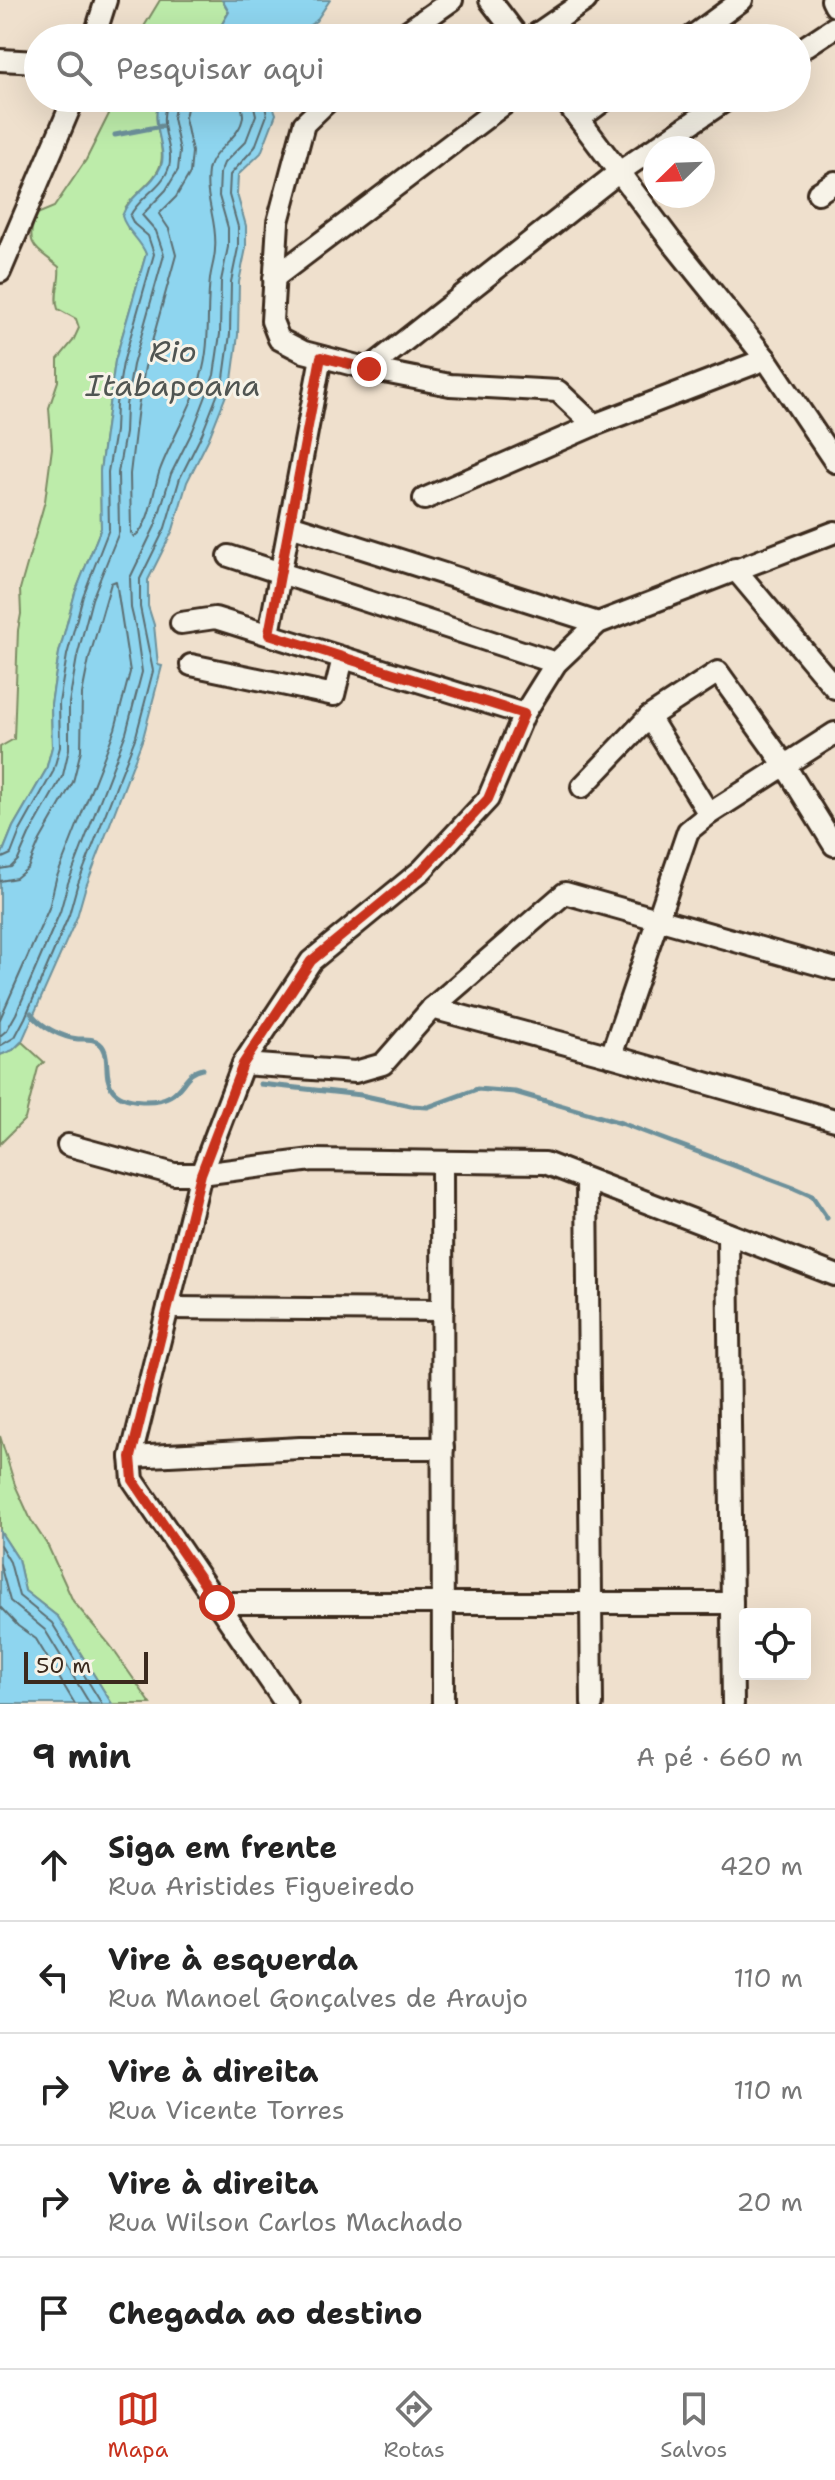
<!DOCTYPE html>
<html lang="pt">
<head>
<meta charset="utf-8">
<style>
  body { margin:0; font-family:"Shantell Sans",sans-serif; background:#f2f2f2; color:#222 }
  .controls { position:absolute; right:24px; bottom:24px; display:grid; overflow:hidden; border-radius:8px; box-shadow:0 8px 32px #0002 }
  .controls button { width:72px; height:72px; display:grid; place-items:center; padding:0; border:0; border-bottom:2px solid #e0e0e0; background:#fff; color:#222; font:40px sans-serif }
  .compass { position:absolute; left:643px; top:136px; width:72px; height:72px; border-radius:50%; background:#fff; box-shadow:0 8px 32px #0002; rotate:247deg }
  .scale { position:absolute; left:24px; bottom:20px; width:124px; box-sizing:border-box; padding-left:8px; border:4px solid #3b2a1e; border-top:0; font-size:22px; line-height:28px; white-space:nowrap; color:#3b2a1e; -webkit-text-stroke:6px #f7f3e8; paint-order:stroke }
  .stop { position:absolute; width:24px; height:24px; margin:-18px; border:6px solid #c8321e; border-radius:50%; background:#fff }
  .stop.end { background:#c8321e; border-color:#fff; box-shadow:0 2px 8px #0008 }
  .list { margin:0; padding:0; list-style:none }
  h2 { display:flex; justify-content:space-between; align-items:center; height:104px; margin:0; padding:0 32px; font-size:34px }
  h2 small { font-size:26px; font-weight:400; color:#767676 }
  .list li { display:grid; grid-template-columns:52px 1fr auto; gap:24px; align-items:center; box-sizing:border-box; height:112px; padding:0 32px; border-top:2px solid #e0e0e0 }
  .list b { display:block; font-size:30px; white-space:nowrap }
  .list p { margin:0; font-size:26px; white-space:nowrap; color:#767676 }
  .list em { font-size:26px; font-style:normal; color:#767676 }
  .icon { flex:none; width:44px; height:44px; fill:none; stroke:currentColor; stroke-width:2; stroke-linecap:round; stroke-linejoin:round }
  .map { position:relative; flex:none; width:835px; height:1704px; overflow:hidden }
  .search { position:absolute; background:#fff; box-shadow:0 8px 32px #0002; left:24px; right:24px; top:24px; height:88px; display:flex; align-items:center; gap:20px; box-sizing:border-box; padding:0 28px; border-radius:44px; color:#767676; font-size:30px }
  .sheet { height:664px; background:#fff }
  nav { display:flex; justify-content:space-around; align-items:center; box-sizing:border-box; height:112px; border-top:2px solid #e0e0e0; background:#fff; font-size:22px; color:#767676 }
  nav a { display:grid; justify-items:center; gap:4px }
  nav .on { color:#c8321e }
  .map>svg:first-child { display:block }
  .green { fill:#bdecaa; stroke:#7c8b64; stroke-width:2 }
  .water { fill:#8ed5ef; stroke:#6d919b; stroke-width:2 }
  .lines { fill:none; stroke-linecap:round; stroke-linejoin:round }
  .shore { stroke:#5c6e72; stroke-width:2 }
  .stream { stroke:#6d919b; stroke-width:5 }
  .minor-casing { stroke:#3b2a1e; stroke-width:26 }
  .minor { stroke:#f7f3e8; stroke-width:20 }
  .route { stroke:#c8321e; stroke-width:10 }
  .labels { text-anchor:middle; stroke-width:6; stroke-linejoin:round; paint-order:stroke }
  .water-label { font-size:30px; font-style:italic; fill:#505552; stroke:#f7f3e8 }
</style>
</head>
<body>
<div class="map">
<svg width="835" height="1704" viewBox="0 0 835 1704">
  <rect width="100%" height="100%" fill="#efe0cd"/>
  <filter id="ink" filterUnits="userSpaceOnUse"><feTurbulence type="fractalNoise" baseFrequency=".0125" numOctaves="2"/><feDisplacementMap in="SourceGraphic" scale="16" xChannelSelector="R" yChannelSelector="G"/><feConvolveMatrix kernelMatrix="1 2 1 2 8 2 1 2 1" color-interpolation-filters="sRGB"/></filter>
  <g filter="url(#ink)">
    <g class="green">
      <path d="M160,0H222L229,11L222,24L207,38H137Z"/>
      <path d="M117,98H160C150,122 166,144 161,163C157,180 135,193 125,208L128,229L141,240L146,254L115,361L100,471L101,528L75,593L59,653L51,704L52,747L46,770L13,827L0,859V747L14,739L18,630L21,614L20,589L45,501L52,448L49,408L58,381V359L73,341L79,328L76,319L58,309C53,296 61,281 59,267C36,248 23,245 37,214L54,207L86,160Z"/>
      <path d="M22,1042L44,1062L38,1068L25,1119L0,1144V1055L13,1050Z"/>
      <path d="M0,1436L15,1485L31,1520L48,1546L73,1601L110,1645L151,1704H112L58,1617L25,1591L18,1559L0,1531Z"/>
    </g>
    <g class="water">
      <path d="M222,0H330L316,21L289,38H207L222,24L229,12Z"/>
      <path d="M160,98H270L276,114L261,153L238,175L237,194L246,226V248L239,282L238,335L232,380L209,438L187,482L173,530L148,580V606L154,625L158,665L162,666L143,738L85,889L77,917L22,1041L13,1050L0,1055V859L13,827L46,770L52,747L51,704L59,653L75,593L101,528L100,471L115,361L146,254C140,239 126,231 122,216C129,195 153,186 161,166C168,148 149,125 160,98Z"/>
      <path d="M0,1531L18,1559L25,1591L58,1617L112,1704H0Z"/>
    </g>
    <g class="lines">
      <g class="shore">
        <path d="M189,98L185,118L192,152L190,173L176,197L159,214L169,229L176,255L145,367L138,407L130,474L131,533L134,537C151,525 153,489 160,470C172,438 191,409 201,376C211,344 206,311 210,279C211,269 215,259 215,249C218,222 204,199 208,171C212,148 241,139 243,116C243,111 241,104 240,98"/>
        <path d="M0,859L11,854L20,831L53,772L60,747L59,703L67,655L83,596L109,529L108,472L115,431L116,404L123,363L154,254L148,236L134,224L130,216C139,197 163,187 169,167C173,152 165,138 164,123C163,114 166,106 167,98"/>
        <path d="M0,869L11,867L18,860L29,835L63,775L69,749V703L77,657L92,599L119,532L118,473L125,433L126,405L133,365L164,255L156,231L142,215L166,190L178,170L180,151L173,118L177,98"/>
        <path d="M0,881L16,878L28,868L40,840L73,782L81,750L82,694L89,659L111,583L116,581L130,672L115,729L56,879L49,908L0,1019"/>
        <path d="M0,1036L7,1030L16,1014L60,912L68,883L126,733L142,672L136,629L131,608L130,578L156,524L171,474L193,430L214,375L220,334L221,281L228,247V228L219,196L220,173L224,163L246,141L256,115L252,98"/>
        <path d="M0,1046L15,1037L25,1018L69,915L77,886L136,736L153,671L140,607V579L165,528L180,478L202,434L224,378L230,334L231,282L238,248V227L229,195L230,175L255,147L267,115L263,98"/>
        <path d="M0,1545L10,1562L19,1596L52,1623L102,1704"/>
        <path d="M0,1564L10,1601L45,1630L90,1704"/>
        <path d="M0,1607L18,1626L36,1639L75,1704"/>
      </g>
      <g class="stream">
        <path d="M115,135L162,126"/>
        <path d="M31,1013C41,1027 61,1037 78,1039C84,1039 91,1038 96,1041C121,1053 86,1098 142,1101C187,1103 178,1073 203,1069"/>
        <path d="M260,1084L361,1095L411,1106L428,1107L477,1089L515,1092L621,1123L794,1188L812,1196L827,1218"/>
      </g>
      <g class="minor-casing">
        <g id="minor">
          <path d="M490,0L519,38"/>
          <path d="M832,0L835,6"/>
          <path d="M94,38L106,0"/>
          <path d="M398,38L452,0"/>
          <path d="M531,38L586,0"/>
          <path d="M690,38L742,0"/>
          <path d="M797,52L835,27"/>
          <path d="M0,60L38,62"/>
          <path d="M331,98L304,124L278,222L272,321L279,339L304,352L369,369L450,385L558,391L594,425"/>
          <path d="M563,98L671,241L766,359L835,462"/>
          <path d="M579,119L607,98"/>
          <path d="M818,193L835,182"/>
          <path d="M0,272L74,98"/>
          <path d="M274,278L512,98"/>
          <path d="M369,369L619,172L729,98"/>
          <path d="M424,499L594,425L766,359"/>
          <path d="M290,525L598,623"/>
          <path d="M229,556L556,663"/>
          <path d="M735,569L835,688"/>
          <path d="M181,623L215,618L524,714"/>
          <path d="M269,634L321,357"/>
          <path d="M191,665L334,695L343,658"/>
          <path d="M649,717L709,814"/>
          <path d="M582,787L649,717L718,672L784,764L834,845"/>
          <path d="M432,1008L611,1056L835,1120"/>
          <path d="M611,1056L688,831L709,814L835,733"/>
          <path d="M243,1064L355,1072L383,1064L432,1008L565,893L835,969"/>
          <path d="M68,1145L174,1174H201L312,1160L545,1163L835,1275"/>
          <path d="M442,1162L443,1704"/>
          <path d="M587,1180L592,1704"/>
          <path d="M728,1234L733,1704"/>
          <path d="M168,1308L443,1310"/>
          <path d="M131,1457L300,1448H443"/>
          <path d="M217,1603H732"/>
          <path d="M286,1704L133,1480L131,1457L201,1174L243,1064L311,961L422,870L488,799L524,714L556,663L598,623L835,532"/>
        </g>
      </g>
      <use href="#minor" class="minor"/>
    </g>
  </g>
  <g class="lines" filter="url(#ink)">
    <path class="route" d="M217,1603L133,1480L131,1457L201,1174L243,1064L311,961L422,870L488,799L524,714L269,634L321,357L369,369"/>
  </g>
  <g class="labels">
    <g class="water-label">
      <text x="173" y="362">Rio<tspan x="173" dy="34">Itabapoana</tspan></text>
    </g>
  </g>
</svg>
<div class="controls">
<button><svg class="icon" aria-label="locate" viewBox="0 0 24 24"><circle cx="12" cy="12" r="6"/><path d="M12 2v4M12 18v4M2 12h4M18 12h4"/></svg></button>
</div>
<svg class="compass" viewBox="-18 -18 36 36"><path d="M0-13l5 13h-10z" fill="#e53935"/><path d="M0 13l5-13h-10z" fill="#767676"/></svg>
<div class="scale">50 m</div>
<div class="stop" style="left:217px;top:1603px"></div>
<div class="stop end" style="left:369px;top:369px"></div>
<div class="search"><svg class="icon" aria-label="search" viewBox="0 0 24 24"><circle cx="10" cy="10" r="6"/><path d="M15 15l6 6"/></svg>Pesquisar aqui</div>
</div>
<section class="sheet">
<h2>9 min<small>A pé · 660 m</small></h2>
<ul class="list">
<li><svg class="icon" aria-label="ahead" viewBox="0 0 24 24"><path d="M12 20V5M6 11l6-6 6 6"/></svg><div><b>Siga em frente</b><p>Rua Aristides Figueiredo</p></div><em>420 m</em></li>
<li><svg class="icon" aria-label="left" viewBox="0 0 24 24"><path d="M17 20v-9H6M10 6l-5 5 5 5"/></svg><div><b>Vire à esquerda</b><p>Rua Manoel Gonçalves de Araujo</p></div><em>110 m</em></li>
<li><svg class="icon" aria-label="right" viewBox="0 0 24 24"><path d="M7 20v-9h11M14 6l5 5-5 5"/></svg><div><b>Vire à direita</b><p>Rua Vicente Torres</p></div><em>110 m</em></li>
<li><svg class="icon" aria-label="right" viewBox="0 0 24 24"><path d="M7 20v-9h11M14 6l5 5-5 5"/></svg><div><b>Vire à direita</b><p>Rua Wilson Carlos Machado</p></div><em>20 m</em></li>
<li><svg class="icon" aria-label="arrive" viewBox="0 0 24 24"><path d="M6 21V4h12l-3 4 3 4H6"/></svg><div><b>Chegada ao destino</b></div></li>
</ul>
</section>
<nav>
<a class="on"><svg class="icon" aria-label="map" viewBox="0 0 24 24"><path d="M3 6l6-2 6 2 6-2v14l-6 2-6-2-6 2zM9 4v14M15 6v14"/></svg>Mapa</a>
<a><svg class="icon" aria-label="directions" viewBox="0 0 24 24"><path d="M12 3l9 9-9 9-9-9zM9 14v-3h6M13 9l2 2-2 2"/></svg>Rotas</a>
<a><svg class="icon" aria-label="saved" viewBox="0 0 24 24"><path d="M7 4h10v16l-5-4-5 4z"/></svg>Salvos</a>
</nav>
</body>
</html>
